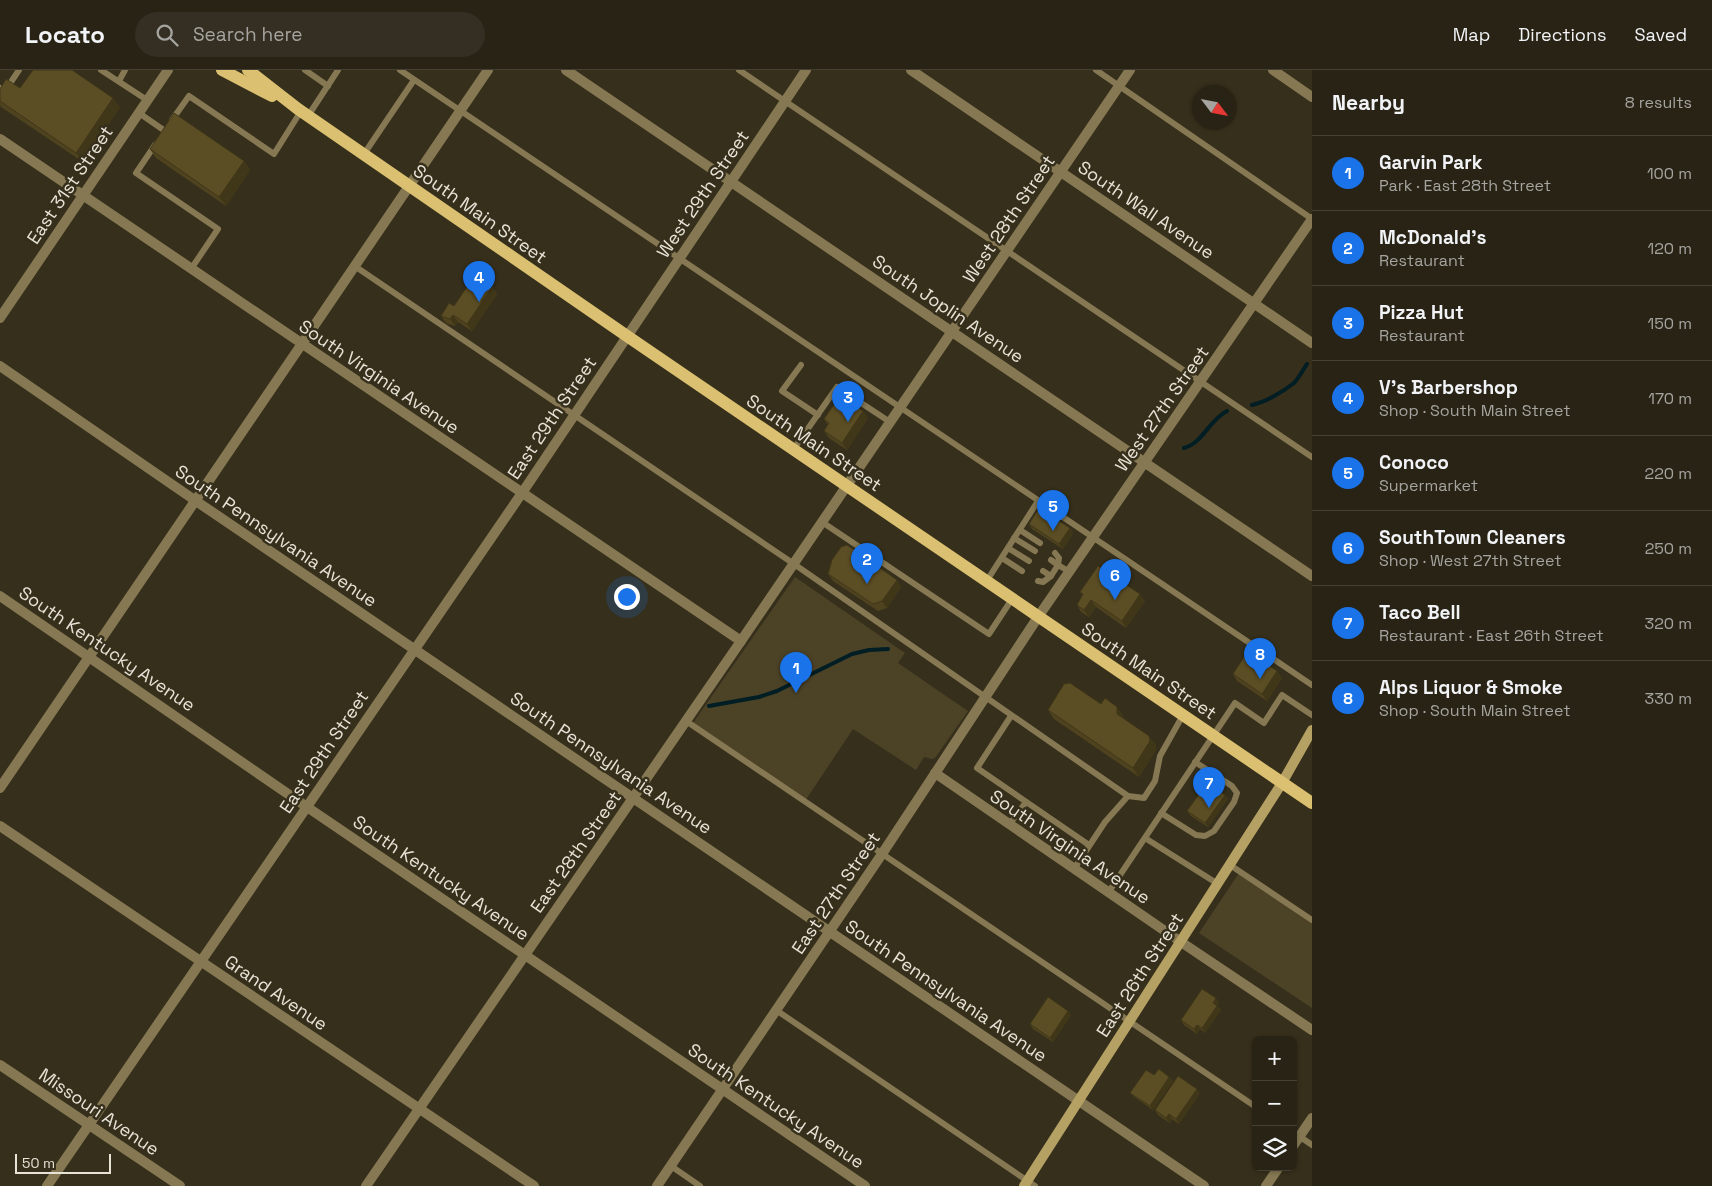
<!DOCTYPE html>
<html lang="en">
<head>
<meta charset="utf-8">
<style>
  body { margin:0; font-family:"Space Grotesk",sans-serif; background:#342f22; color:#f1f3f6 }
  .controls { position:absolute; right:15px; bottom:15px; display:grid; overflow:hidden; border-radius:8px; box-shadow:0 1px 4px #0004 }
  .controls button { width:45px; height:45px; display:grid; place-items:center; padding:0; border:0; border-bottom:1px solid #444034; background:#282314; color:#f1f3f6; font:25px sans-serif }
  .compass { position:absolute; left:1192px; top:15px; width:45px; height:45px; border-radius:50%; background:#282314; box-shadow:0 1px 4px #0004; rotate:122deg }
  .scale { position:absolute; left:15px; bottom:12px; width:96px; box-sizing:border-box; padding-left:5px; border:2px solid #e7e3d7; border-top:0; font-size:14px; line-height:18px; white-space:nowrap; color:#e7e3d7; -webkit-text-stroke:4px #362f1b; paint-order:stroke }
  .you { position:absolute; left:626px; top:526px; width:18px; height:18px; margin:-12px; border:4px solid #fff; border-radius:50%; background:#1a73e8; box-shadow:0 0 0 8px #1a73e833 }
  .badge { display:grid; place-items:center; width:32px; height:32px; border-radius:50%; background:#1a73e8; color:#fff; font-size:16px; font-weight:700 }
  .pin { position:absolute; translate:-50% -41px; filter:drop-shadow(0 1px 2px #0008) }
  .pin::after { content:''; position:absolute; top:26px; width:18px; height:15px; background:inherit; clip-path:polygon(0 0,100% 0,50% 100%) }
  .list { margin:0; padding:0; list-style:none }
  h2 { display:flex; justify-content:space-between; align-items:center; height:65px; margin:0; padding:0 20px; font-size:21px }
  h2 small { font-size:16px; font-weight:400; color:#a5a4a0 }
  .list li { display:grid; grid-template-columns:32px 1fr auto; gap:15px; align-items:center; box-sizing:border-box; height:75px; padding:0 20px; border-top:1px solid #444034 }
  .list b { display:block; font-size:19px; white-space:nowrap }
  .list p { margin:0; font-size:16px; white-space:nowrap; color:#a5a4a0 }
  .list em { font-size:16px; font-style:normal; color:#a5a4a0 }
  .icon { flex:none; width:28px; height:28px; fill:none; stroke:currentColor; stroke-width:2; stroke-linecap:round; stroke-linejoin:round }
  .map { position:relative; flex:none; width:1312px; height:1116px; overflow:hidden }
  header { display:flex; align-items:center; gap:30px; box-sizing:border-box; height:70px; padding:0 25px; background:#282314; border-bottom:1px solid #444034 }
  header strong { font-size:24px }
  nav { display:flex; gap:28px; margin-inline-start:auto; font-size:18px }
  .search { width:350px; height:45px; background:#342f22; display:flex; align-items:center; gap:12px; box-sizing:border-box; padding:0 18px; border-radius:28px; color:#a5a4a0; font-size:19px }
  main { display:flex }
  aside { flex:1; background:#282314 }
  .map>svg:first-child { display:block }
  .green { fill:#4c4327 }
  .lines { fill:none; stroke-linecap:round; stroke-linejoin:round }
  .stream { stroke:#001e24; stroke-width:4 }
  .lane { stroke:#857853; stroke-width:6 }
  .street { stroke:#857853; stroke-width:10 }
  .secondary { stroke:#b5a164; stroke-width:10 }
  .primary { stroke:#dac070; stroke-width:12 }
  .wall { fill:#4f431f }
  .shaded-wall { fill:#403719 }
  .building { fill:#5c4e24; stroke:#403719 }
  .labels { text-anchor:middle; stroke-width:5; stroke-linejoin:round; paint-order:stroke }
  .street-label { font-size:18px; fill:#e7e3d7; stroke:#362f1b }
</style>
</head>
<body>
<header>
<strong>Locato</strong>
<div class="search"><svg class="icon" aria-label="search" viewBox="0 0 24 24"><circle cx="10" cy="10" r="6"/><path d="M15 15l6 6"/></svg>Search here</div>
<nav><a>Map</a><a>Directions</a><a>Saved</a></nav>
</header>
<main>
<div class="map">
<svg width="1312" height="1116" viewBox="0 0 1312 1116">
  <rect width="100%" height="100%" fill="#362f1b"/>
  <g class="green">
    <path d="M795,507L905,583L898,593L968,641L935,688L932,689L924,687L916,700L853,659L805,731L693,653Z"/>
    <path d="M1239,803L1312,852V938L1199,863Z"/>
  </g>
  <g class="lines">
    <g class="stream">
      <path d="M1252,335C1265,332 1283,322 1294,313C1299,308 1303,300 1307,294"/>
      <path d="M1184,378C1203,373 1209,350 1227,341"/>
      <path d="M709,636L759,627L777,621L852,584L869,580L888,579"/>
    </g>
    <g class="lane">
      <path d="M101,0L147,30"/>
      <path d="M305,0L328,16"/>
      <path d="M400,0L1312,615"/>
      <path d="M739,0L1312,387"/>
      <path d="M1096,0L1312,149"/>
      <path d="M119,11L125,0"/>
      <path d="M0,18L5,21L19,0"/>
      <path d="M139,43L165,61"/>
      <path d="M308,46L338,0"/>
      <path d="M172,50L189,26L274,84L301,41"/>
      <path d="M155,75L136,103L218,159L191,199"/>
      <path d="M364,84L414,10"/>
      <path d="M356,197L794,494L1128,726L1105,752L1074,799"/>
      <path d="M801,295L782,321L818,345"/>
      <path d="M793,380L837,317L890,352"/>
      <path d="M822,452L989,564L1012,529"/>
      <path d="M1020,460L1040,473"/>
      <path d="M1014,468L1035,481"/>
      <path d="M1008,478L1029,491"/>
      <path d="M1002,488L1022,501"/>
      <path d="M1051,490L1058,495L1059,488L1055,483"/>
      <path d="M1043,501L1051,506"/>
      <path d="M1038,511L1043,512L1051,506L1058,495L1070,502"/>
      <path d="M986,512L1038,431"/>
      <path d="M1011,646L977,698L1089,775"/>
      <path d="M686,651L1256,1037"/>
      <path d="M1128,726L1144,728L1155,711L1160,686L1183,645"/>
      <path d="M1161,743L1196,765L1205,766L1214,761L1234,732L1237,723L1232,716L1195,692"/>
      <path d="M1009,755L1026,732"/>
      <path d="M1145,768L1218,814"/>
      <path d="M1230,795L1312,850"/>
      <path d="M1108,823L1235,633L1264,653L1282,625L1312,645"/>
      <path d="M776,940L1035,1116"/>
      <path d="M1293,1062L1312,1075"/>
      <path d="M671,1096L700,1116"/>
    </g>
    <g class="street">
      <path d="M566,0L1312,506"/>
      <path d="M911,0L1312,273"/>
      <path d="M1273,0L1312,27"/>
      <path d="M0,69L741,571"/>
      <path d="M0,248L168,0"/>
      <path d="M0,296L196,431L1204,1116"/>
      <path d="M0,526L307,737L865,1116"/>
      <path d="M935,703L1181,872L1312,960"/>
      <path d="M0,718L488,0"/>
      <path d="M0,756L534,1116"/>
      <path d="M0,995L180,1116"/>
      <path d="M1293,1076L1312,1048"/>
      <path d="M47,1116L522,423L806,0"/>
      <path d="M366,1116L741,571L1130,0"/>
      <path d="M657,1116L882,784L1038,547L1312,149"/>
      <path d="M1266,1116L1279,1097"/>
    </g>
    <path class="secondary" d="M1024,1116L1282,713L1312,660"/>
    <g class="primary">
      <path d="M222,0L272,26"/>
      <path d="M248,0L298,39L627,266L1312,733"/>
    </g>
  </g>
  <g class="wall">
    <path d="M20,18L120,37L83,92L1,37L0,35V19Z"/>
    <path d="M150,79L244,91L250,100L226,136L156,88Z"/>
    <path d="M492,217L497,224L472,261L458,252L455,256L446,253L441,246L454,236Z"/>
    <path d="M863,341L868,348L847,380L829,368L824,361L828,355L824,349Z"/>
    <path d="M1029,454L1070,458L1073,463L1063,479L1032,459Z"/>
    <path d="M828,504L897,510L901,517L887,538L878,541L833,511Z"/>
    <path d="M1080,522L1145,531L1126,558L1096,537L1089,547L1081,542L1077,535L1083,526Z"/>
    <path d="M1233,604L1282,608L1267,631L1237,611Z"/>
    <path d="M1101,634L1117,637L1123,646V648L1156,675V680L1139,707L1054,649L1048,640Z"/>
    <path d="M1225,725L1228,729L1208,757L1191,746L1187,741Z"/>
    <path d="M1216,928L1219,933L1217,936L1221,940L1205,963L1200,959L1197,964L1184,955L1181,950Z"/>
    <path d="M1068,941L1071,945L1053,972L1033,959L1030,954Z"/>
    <path d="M1154,1005L1169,1007L1173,1011L1153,1040L1134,1027L1130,1023Z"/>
    <path d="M1200,1023L1179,1054L1172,1049L1170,1053L1158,1045L1155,1040Z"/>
  </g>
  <g class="shaded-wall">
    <path d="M113,28L120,37L83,92L76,83Z"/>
    <path d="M244,91L250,100L226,136L219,127Z"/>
    <path d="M492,217L497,224L472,261L467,254Z"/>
    <path d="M453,245L458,252L455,256L450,249Z"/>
    <path d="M863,341L868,348L847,380L842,373Z"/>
    <path d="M1070,458L1073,463L1063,479L1059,474Z"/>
    <path d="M897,510L901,517L887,538L882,531Z"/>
    <path d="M1140,524L1145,531L1126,558L1122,551Z"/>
    <path d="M1091,530L1096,537L1089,547L1084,540Z"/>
    <path d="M1277,601L1282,608L1267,631L1262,624Z"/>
    <path d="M1117,637L1123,646V653L1117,644Z"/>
    <path d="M1149,666L1156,675V680L1139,707L1133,698Z"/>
    <path d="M1225,725L1228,729L1208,757L1205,753Z"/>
    <path d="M1216,928L1219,933L1216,937L1213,933Z"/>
    <path d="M1217,936L1221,940L1205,963L1202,958Z"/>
    <path d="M1068,941L1071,945L1053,972L1050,968Z"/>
    <path d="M1197,955L1200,959L1197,964L1194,959Z"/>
    <path d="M1169,1007L1173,1011L1153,1040L1150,1036Z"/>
    <path d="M1197,1019L1200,1023L1179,1054L1176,1049Z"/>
    <path d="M1169,1044L1172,1049L1170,1053L1166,1048Z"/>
  </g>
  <g class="building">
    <path d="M33,0H72L113,28L76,83L0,31V19L6,9L20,18Z"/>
    <path d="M174,43L244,91L219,127L150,79Z"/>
    <path d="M475,205L492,217L467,254L453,245L450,249L441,246L449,233L454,236Z"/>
    <path d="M840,326L863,341L842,373L824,361L829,353L824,349Z"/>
    <path d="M1039,438L1070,458L1059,474L1029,454Z"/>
    <path d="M847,475L897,510L882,531L873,534L828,504L832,490L841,477Z"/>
    <path d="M1098,496L1140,524L1122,551L1091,530L1084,540L1077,535L1083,524L1080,522Z"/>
    <path d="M1248,581L1277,601L1262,624L1233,604Z"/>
    <path d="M1070,613L1101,634L1105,628L1117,637V644L1149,666L1150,671L1133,698L1048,640L1064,614Z"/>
    <path d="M1207,713L1225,725L1205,753L1187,741Z"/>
    <path d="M1202,919L1216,928L1213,933L1217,936L1202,958L1197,955L1194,959L1181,950Z"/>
    <path d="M1048,927L1068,941L1050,968L1030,954Z"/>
    <path d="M1159,999L1169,1007L1150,1036L1130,1023L1146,1000L1154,1005Z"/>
    <path d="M1178,1006L1197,1019L1176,1049L1169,1044L1166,1048L1155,1040Z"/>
  </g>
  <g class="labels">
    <g class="street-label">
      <text transform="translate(70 115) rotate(-56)" y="6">East 31st Street</text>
      <text transform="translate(703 124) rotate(-56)" y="6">West 29th Street</text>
      <text transform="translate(1146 140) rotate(34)" y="6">South Wall Avenue</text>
      <text transform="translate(480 144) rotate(35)" y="6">South Main Street</text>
      <text transform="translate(1009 149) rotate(-56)" y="6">West 28th Street</text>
      <text transform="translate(948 239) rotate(34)" y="6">South Joplin Avenue</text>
      <text transform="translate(379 307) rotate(34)" y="6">South Virginia Avenue</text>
      <text transform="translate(1162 339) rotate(-55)" y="6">West 27th Street</text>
      <text transform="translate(552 348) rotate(-56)" y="6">East 29th Street</text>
      <text transform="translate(814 373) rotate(34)" y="6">South Main Street</text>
      <text transform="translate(276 466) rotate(34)" y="6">South Pennsylvania Avenue</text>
      <text transform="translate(107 579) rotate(34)" y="6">South Kentucky Avenue</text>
      <text transform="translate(1149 601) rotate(34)" y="6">South Main Street</text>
      <text transform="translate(324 682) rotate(-56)" y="6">East 29th Street</text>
      <text transform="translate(611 693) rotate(34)" y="6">South Pennsylvania Avenue</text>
      <text transform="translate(1070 777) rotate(34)" y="6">South Virginia Avenue</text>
      <text transform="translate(576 782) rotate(-55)" y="6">East 28th Street</text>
      <text transform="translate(441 808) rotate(34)" y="6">South Kentucky Avenue</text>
      <text transform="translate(836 823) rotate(-56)" y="6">East 27th Street</text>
      <text transform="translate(1140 905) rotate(-57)" y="6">East 26th Street</text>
      <text transform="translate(946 921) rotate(34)" y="6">South Pennsylvania Avenue</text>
      <text transform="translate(276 923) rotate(34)" y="6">Grand Avenue</text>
      <text transform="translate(776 1036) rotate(34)" y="6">South Kentucky Avenue</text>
      <text transform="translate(99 1042) rotate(34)" y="6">Missouri Avenue</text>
    </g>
  </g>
</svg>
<div class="controls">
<button>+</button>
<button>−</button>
<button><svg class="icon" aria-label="layers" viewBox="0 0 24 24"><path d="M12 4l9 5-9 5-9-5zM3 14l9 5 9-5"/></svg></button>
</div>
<svg class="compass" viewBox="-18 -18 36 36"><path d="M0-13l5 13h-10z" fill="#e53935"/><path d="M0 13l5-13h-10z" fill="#a5a4a0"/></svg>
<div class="scale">50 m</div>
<div class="you"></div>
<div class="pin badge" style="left:796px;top:623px">1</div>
<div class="pin badge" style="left:867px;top:514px">2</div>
<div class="pin badge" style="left:848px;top:352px">3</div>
<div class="pin badge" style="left:479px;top:232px">4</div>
<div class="pin badge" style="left:1053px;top:461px">5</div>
<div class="pin badge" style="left:1115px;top:530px">6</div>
<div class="pin badge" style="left:1209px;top:738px">7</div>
<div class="pin badge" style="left:1260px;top:609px">8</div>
</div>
<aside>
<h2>Nearby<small>8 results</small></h2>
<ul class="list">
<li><span class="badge">1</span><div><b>Garvin Park</b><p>Park · East 28th Street</p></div><em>100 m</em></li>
<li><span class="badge">2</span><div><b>McDonald's</b><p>Restaurant</p></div><em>120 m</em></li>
<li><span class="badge">3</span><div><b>Pizza Hut</b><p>Restaurant</p></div><em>150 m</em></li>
<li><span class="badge">4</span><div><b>V's Barbershop</b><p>Shop · South Main Street</p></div><em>170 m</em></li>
<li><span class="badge">5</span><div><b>Conoco</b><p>Supermarket</p></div><em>220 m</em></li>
<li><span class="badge">6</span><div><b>SouthTown Cleaners</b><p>Shop · West 27th Street</p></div><em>250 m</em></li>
<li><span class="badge">7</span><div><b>Taco Bell</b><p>Restaurant · East 26th Street</p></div><em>320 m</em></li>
<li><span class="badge">8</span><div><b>Alps Liquor &amp; Smoke</b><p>Shop · South Main Street</p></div><em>330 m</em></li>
</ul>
</aside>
</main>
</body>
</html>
